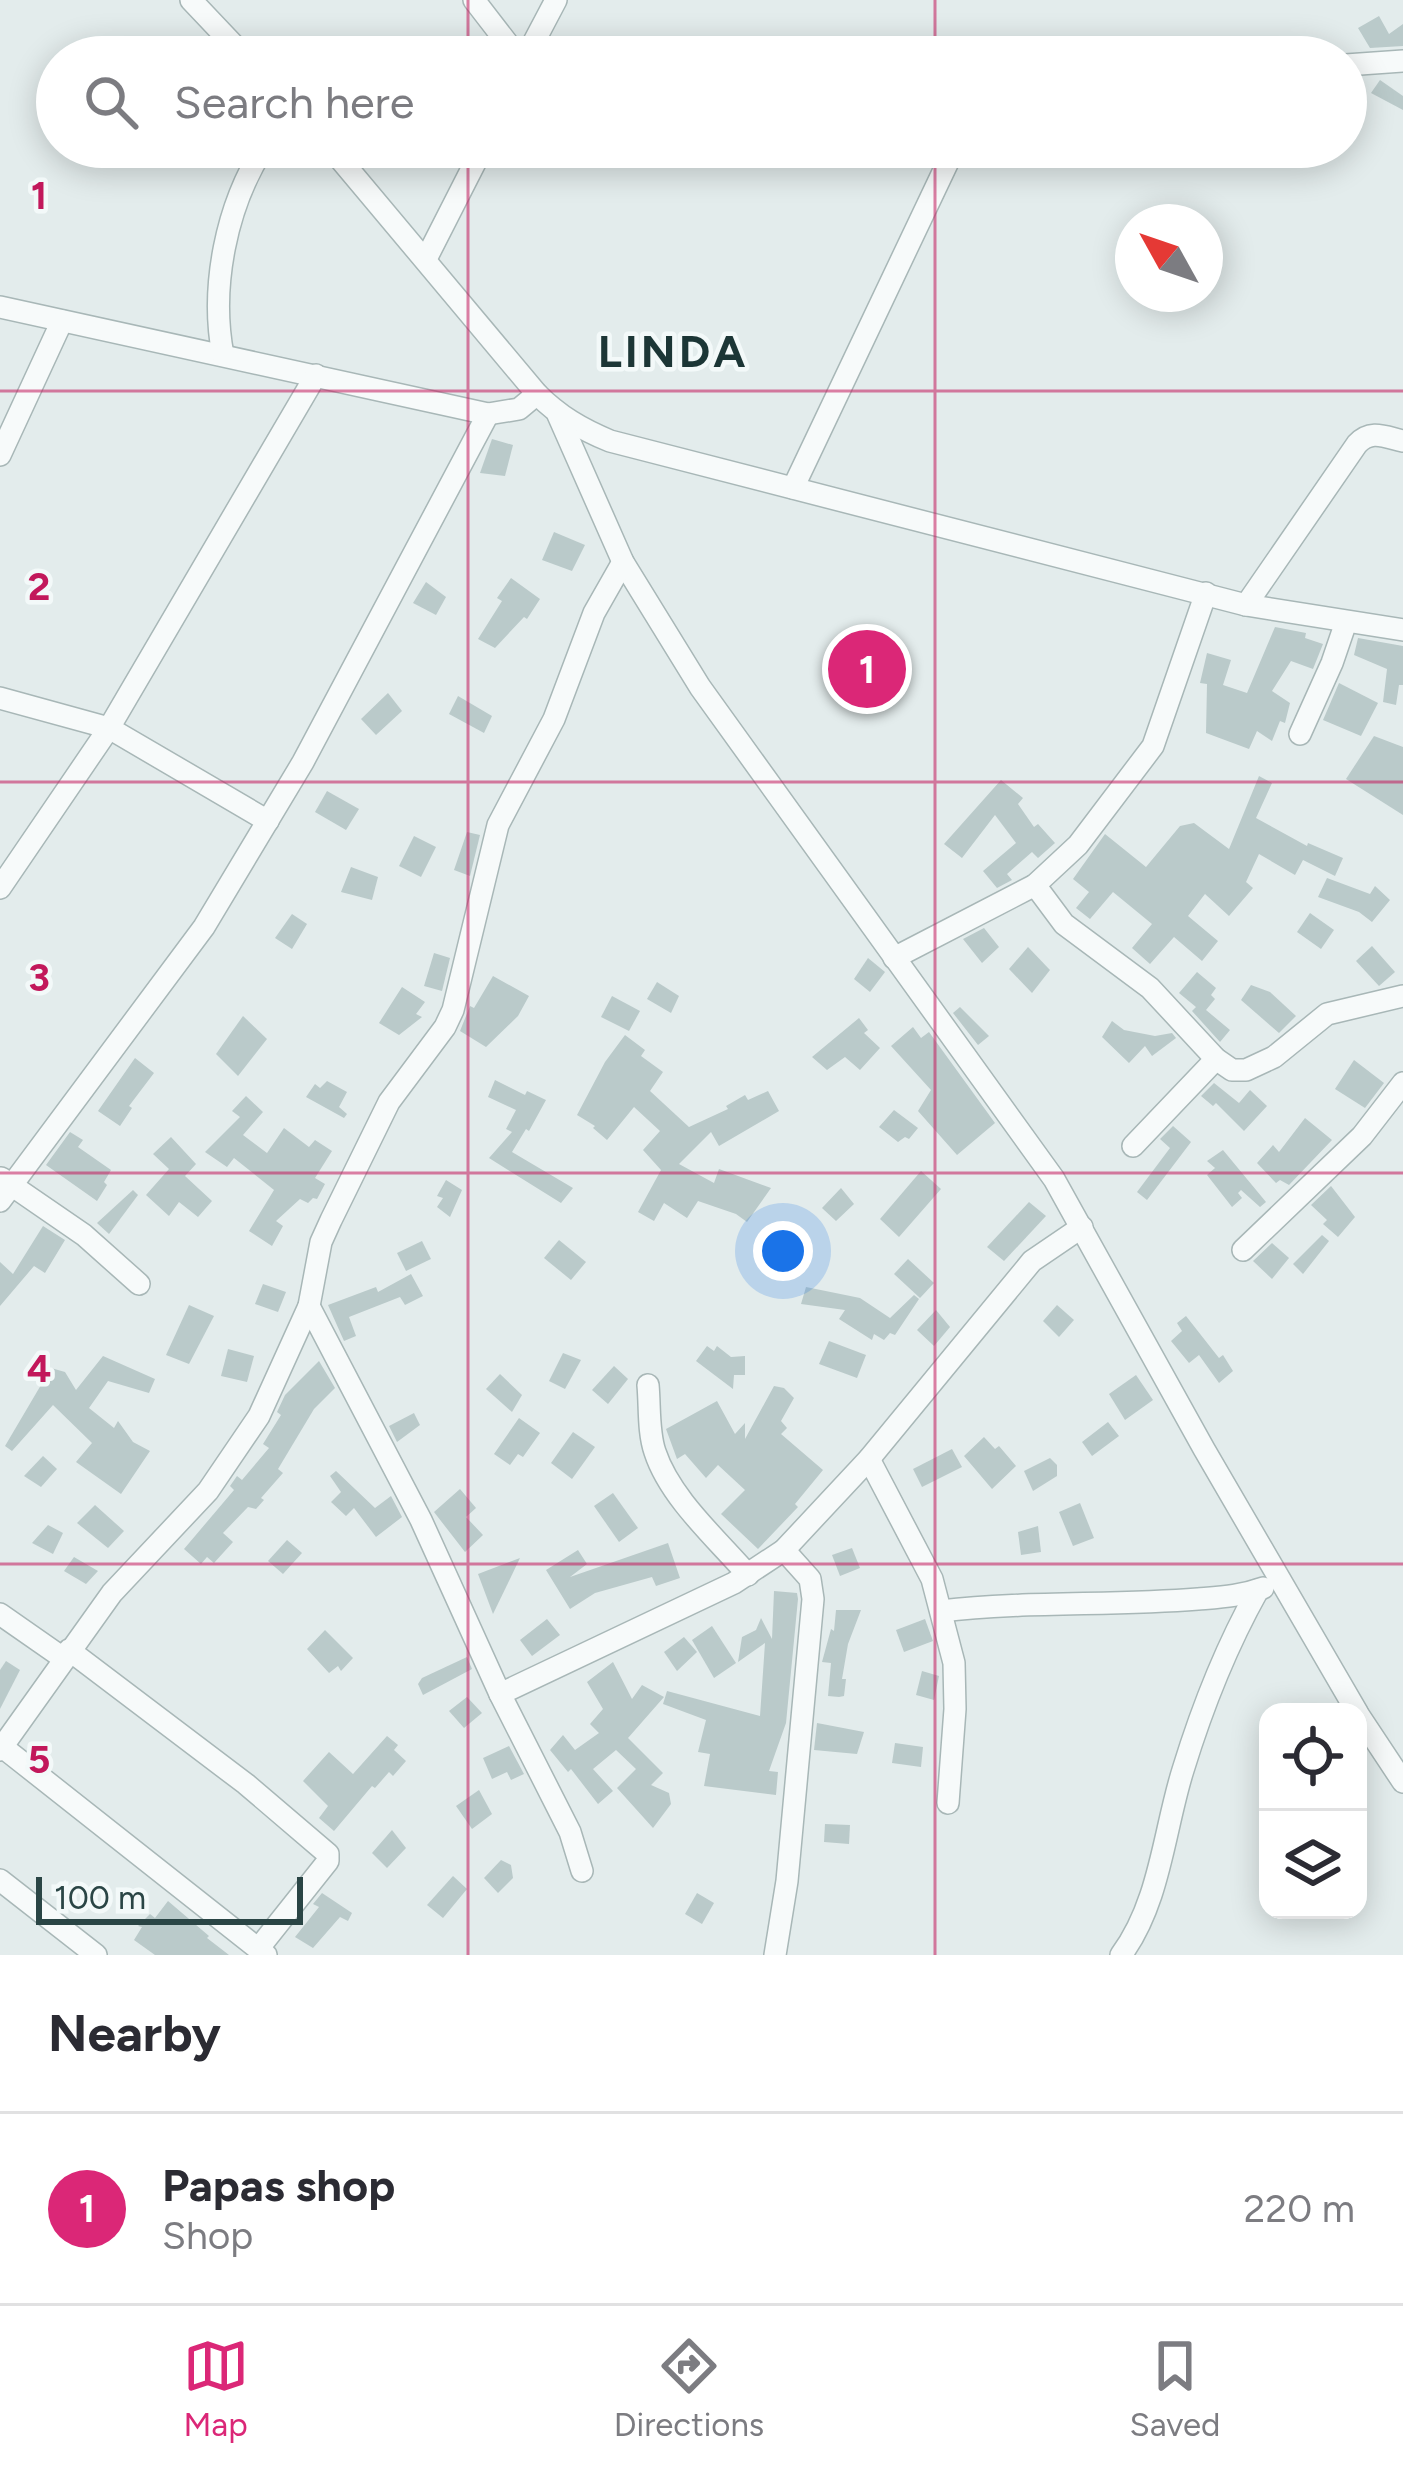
<!DOCTYPE html>
<html lang="en">
<head>
<meta charset="utf-8">
<style>
  body { margin:0; font-family:Figtree,sans-serif; background:#f2f2f3; color:#2b2b33 }
  .controls { position:absolute; right:36px; bottom:36px; display:grid; overflow:hidden; border-radius:24px; box-shadow:0 6px 30px #0003 }
  .controls button { width:108px; height:108px; display:grid; place-items:center; padding:0; border:0; border-bottom:3px solid #e1e1e2; background:#fff; color:#2b2b33; font:60px sans-serif }
  .compass { position:absolute; left:1115px; top:204px; width:108px; height:108px; border-radius:50%; background:#fff; box-shadow:0 6px 30px #0003; rotate:310deg }
  .scale { position:absolute; left:36px; bottom:30px; width:267px; box-sizing:border-box; padding-left:12px; border:6px solid #2a4545; border-top:0; font-size:33px; line-height:42px; white-space:nowrap; color:#2a4545; -webkit-text-stroke:9px #f3f9f9; paint-order:stroke }
  .you { position:absolute; left:783px; top:1251px; width:42px; height:42px; margin:-30px; border:9px solid #fff; border-radius:50%; background:#1a73e8; box-shadow:0 0 0 18px #1a73e833 }
  .badge { display:grid; place-items:center; width:78px; height:78px; border-radius:50%; background:#db2777; color:#fff; font-size:39px; font-weight:700 }
  .pin { position:absolute; translate:-50% -50%; border:6px solid #fff; box-shadow:0 3px 12px #0006 }
  .list { margin:0; padding:0; list-style:none }
  h2 { display:flex; justify-content:space-between; align-items:center; height:156px; margin:0; padding:0 48px; font-size:51px }
  h2 small { font-size:39px; font-weight:400; color:#7c7c81 }
  .list li { display:grid; grid-template-columns:78px 1fr auto; gap:36px; align-items:center; box-sizing:border-box; height:192px; padding:0 48px; border-top:3px solid #e1e1e2 }
  .list b { display:block; font-size:45px; white-space:nowrap }
  .list p { margin:0; font-size:39px; white-space:nowrap; color:#7c7c81 }
  .list em { font-size:39px; font-style:normal; color:#7c7c81 }
  .icon { flex:none; width:66px; height:66px; fill:none; stroke:currentColor; stroke-width:2; stroke-linecap:round; stroke-linejoin:round }
  .map { position:relative; flex:none; width:1403px; height:1955px; overflow:hidden }
  .search { position:absolute; background:#fff; box-shadow:0 6px 30px #0003; left:36px; right:36px; top:36px; height:132px; display:flex; align-items:center; gap:30px; box-sizing:border-box; padding:0 42px; border-radius:66px; color:#7c7c81; font-size:45px }
  .sheet { height:348px; background:#fff }
  nav { display:flex; justify-content:space-around; align-items:center; box-sizing:border-box; height:168px; border-top:3px solid #e1e1e2; background:#fff; font-size:33px; color:#7c7c81 }
  nav a { display:grid; justify-items:center; gap:6px }
  nav .on { color:#db2777 }
  .map>svg:first-child { display:block }
  .building { fill:#bacaca }
  .lines { fill:none; stroke-linecap:round; stroke-linejoin:round }
  .minor-casing { stroke:#a8b7b7; stroke-width:24 }
  .minor { stroke:#f7fafa; stroke-width:21 }
  .grid { fill:none; stroke:#c2185b; stroke-width:3; stroke-opacity:0.55 }
  .labels { text-anchor:middle; stroke-width:9; stroke-linejoin:round; paint-order:stroke }
  .district-label { font-size:45px; font-weight:bold; letter-spacing:3px; fill:#1c3636; stroke:#f3f9f9 }
  .grid-label { font-size:39px; text-anchor:middle; font-weight:bold; fill:#c2185b; stroke:#f3f9f9; stroke-width:9; stroke-linejoin:round; paint-order:stroke }
</style>
</head>
<body>
<div class="map">
<svg width="1403" height="1955" viewBox="0 0 1403 1955">
  <rect width="100%" height="100%" fill="#e3ecec"/>
  <g class="building">
    <path d="M1379,16L1389,34L1403,24V46L1370,48L1358,28Z"/>
    <path d="M1380,80L1403,96V110L1371,93Z"/>
    <path d="M492,439L513,445L505,476L480,473Z"/>
    <path d="M554,532L585,545L572,571L542,560Z"/>
    <path d="M511,578L540,599L527,619L524,617L495,648L478,639L502,601L497,598Z"/>
    <path d="M426,582L446,597L436,615L413,603Z"/>
    <path d="M1275,627L1306,633L1305,638L1323,644L1313,669L1291,661L1272,691L1290,703L1285,723L1280,721L1272,741L1257,731L1249,749L1206,733L1207,684L1200,683L1207,653L1231,660L1223,685L1247,693Z"/>
    <path d="M1358,638L1403,646V685H1399L1396,705L1383,702L1387,669L1354,655Z"/>
    <path d="M1339,683L1378,703L1361,736L1323,720Z"/>
    <path d="M388,693L402,711L376,735L361,719Z"/>
    <path d="M458,696L492,716L484,733L449,714Z"/>
    <path d="M1374,736L1403,747V815L1346,779Z"/>
    <path d="M1259,776L1272,783L1256,818L1307,846L1308,843L1343,858L1335,876L1303,860L1295,875L1259,854L1246,882L1253,888L1229,916L1205,894L1188,916L1218,941L1202,961L1174,937L1150,964L1132,948L1152,924L1113,892L1090,919L1076,908L1089,892L1073,879L1105,834L1146,867L1180,826L1194,823L1229,849Z"/>
    <path d="M1001,780L1023,798L1018,804L1034,827L1038,824L1055,843L1038,858L1032,852L1007,874L1012,880L997,888L983,871L1016,843L995,815L962,858L944,844Z"/>
    <path d="M327,791L359,809L346,830L315,812Z"/>
    <path d="M467,832L480,835L470,876L454,870Z"/>
    <path d="M414,836L436,847L421,877L399,866Z"/>
    <path d="M351,867L378,877L372,900L341,892Z"/>
    <path d="M1327,878L1370,894L1375,886L1390,900L1372,922L1359,912L1318,897Z"/>
    <path d="M1310,913L1334,930L1321,949L1297,932Z"/>
    <path d="M292,914L307,924L292,949L275,938Z"/>
    <path d="M984,928L999,947L982,963L963,939Z"/>
    <path d="M1372,946L1395,972L1379,986L1356,961Z"/>
    <path d="M1028,947L1050,970L1032,993L1009,969Z"/>
    <path d="M434,953L450,958L442,991L424,986Z"/>
    <path d="M868,958L885,972L870,992L854,979Z"/>
    <path d="M1197,972L1216,988L1211,995L1215,999L1206,1010L1230,1030L1220,1042L1192,1011L1196,1007L1179,993Z"/>
    <path d="M493,976L529,996L518,1016L486,1047L460,1031L470,1006L474,1008Z"/>
    <path d="M657,982L679,996L671,1013L647,999Z"/>
    <path d="M1251,985L1270,992L1296,1016L1279,1033L1241,1000Z"/>
    <path d="M402,987L425,1002L416,1014L422,1017L399,1035L379,1023Z"/>
    <path d="M612,996L640,1011L629,1031L601,1017Z"/>
    <path d="M960,1007L989,1036L978,1045L953,1013Z"/>
    <path d="M243,1016L267,1039L238,1076L216,1054Z"/>
    <path d="M859,1018L868,1030L864,1033L880,1048L860,1070L845,1057L827,1070L812,1057Z"/>
    <path d="M1112,1021L1124,1030L1155,1036L1172,1033L1176,1038L1152,1056L1145,1046L1129,1063L1102,1037Z"/>
    <path d="M913,1027L921,1038L929,1032L995,1123L957,1155L918,1111L931,1090L891,1046Z"/>
    <path d="M625,1035L645,1050L641,1056L663,1072L650,1091L689,1127L728,1109L726,1106L745,1095L748,1100L768,1091L779,1111L719,1146L711,1132L679,1164L714,1183L719,1169L771,1188L747,1222L736,1214L698,1201L687,1218L664,1203L654,1221L638,1212L661,1170L643,1150L660,1131L634,1107L607,1140L593,1128L595,1126L577,1115L605,1062Z"/>
    <path d="M135,1058L154,1073L129,1106L132,1108L120,1126L98,1111Z"/>
    <path d="M1354,1060L1384,1083L1365,1108L1335,1089Z"/>
    <path d="M495,1080L525,1095L527,1091L546,1100L529,1131L526,1129L512,1152L573,1188L561,1203L489,1158L512,1132L506,1129L516,1110L488,1097Z"/>
    <path d="M327,1081L347,1092L339,1107L347,1114L344,1118L306,1097L315,1084L320,1088Z"/>
    <path d="M1214,1083L1239,1103L1250,1090L1267,1106L1244,1131L1216,1103L1213,1106L1201,1096Z"/>
    <path d="M246,1096L263,1112L243,1135L267,1153L284,1128L309,1147L315,1140L332,1151L315,1178L325,1184L317,1199L313,1198L308,1203L300,1199L276,1221L283,1226L272,1246L249,1231L274,1190L234,1158L227,1167L205,1152L240,1117L232,1111Z"/>
    <path d="M894,1110L918,1128L909,1139L905,1137L898,1142L879,1127Z"/>
    <path d="M1305,1118L1332,1140L1289,1185L1280,1180L1276,1183L1257,1163L1273,1145L1279,1152Z"/>
    <path d="M1173,1126L1191,1142L1147,1200L1137,1192L1170,1148L1160,1139Z"/>
    <path d="M70,1132L83,1140L78,1147L111,1170L104,1182L107,1185L97,1201L46,1165Z"/>
    <path d="M171,1137L196,1164L185,1176L212,1201L198,1217L179,1202L169,1216L146,1195L169,1169L153,1154Z"/>
    <path d="M1223,1150L1266,1202L1260,1207L1241,1190L1238,1193L1242,1198L1232,1207L1207,1175L1215,1168L1230,1181L1207,1161Z"/>
    <path d="M921,1171L941,1189L899,1237L880,1219Z"/>
    <path d="M446,1180L462,1190L450,1217L437,1207L443,1198L437,1196Z"/>
    <path d="M1331,1186L1355,1217L1338,1237L1323,1224L1327,1220L1311,1205Z"/>
    <path d="M841,1188L854,1204L836,1221L822,1208Z"/>
    <path d="M133,1190L138,1195L109,1234L97,1223Z"/>
    <path d="M1029,1202L1046,1216L1004,1261L987,1247Z"/>
    <path d="M43,1226L65,1240L45,1273L34,1266L0,1306V1262L13,1274Z"/>
    <path d="M1322,1235L1329,1241L1303,1274L1293,1264Z"/>
    <path d="M559,1240L586,1262L571,1280L544,1258Z"/>
    <path d="M422,1241L431,1259L406,1271L397,1253Z"/>
    <path d="M1272,1243L1289,1258L1272,1279L1253,1261Z"/>
    <path d="M908,1259L934,1283L920,1298L894,1274Z"/>
    <path d="M411,1274L423,1296L405,1305L400,1297L349,1317L356,1336L344,1341L328,1305L376,1287L378,1292Z"/>
    <path d="M263,1284L286,1292L278,1312L255,1304Z"/>
    <path d="M806,1287L860,1298L890,1318L914,1295L919,1299L895,1335L890,1333L884,1340L874,1334L872,1340L839,1319L845,1310L801,1304Z"/>
    <path d="M189,1305L214,1316L189,1364L166,1355Z"/>
    <path d="M1057,1305L1074,1320L1059,1337L1043,1321Z"/>
    <path d="M936,1310L950,1327L934,1346L917,1330Z"/>
    <path d="M1186,1316L1219,1358L1223,1355L1233,1371L1219,1383L1199,1355L1189,1363L1171,1341L1182,1331L1177,1323Z"/>
    <path d="M829,1341L866,1355L857,1378L819,1364Z"/>
    <path d="M707,1346L714,1351L717,1346L731,1357L745,1356V1375H734L733,1389L696,1361Z"/>
    <path d="M228,1349L254,1356L247,1382L221,1376Z"/>
    <path d="M563,1353L581,1360L565,1389L549,1381Z"/>
    <path d="M103,1356L155,1379L149,1393L108,1381L89,1408L114,1428L118,1421L133,1442L150,1451L121,1494L76,1462L92,1443L53,1405L12,1451L5,1446L51,1368L65,1372L76,1390Z"/>
    <path d="M319,1361L335,1388L314,1409L278,1469L283,1473L261,1498L264,1500L256,1509L248,1507L223,1533L233,1542L214,1563L207,1557L201,1564L184,1549L234,1490L230,1486L237,1476L242,1480L269,1448L263,1444L281,1415L277,1412L285,1395Z"/>
    <path d="M614,1366L628,1379L608,1404L592,1390Z"/>
    <path d="M500,1374L522,1395L512,1412L486,1389Z"/>
    <path d="M1136,1375L1153,1400L1125,1420L1109,1394Z"/>
    <path d="M774,1386L784,1388L794,1398L781,1421L787,1428L781,1434L823,1470L795,1504L798,1507L758,1549L721,1514L745,1490L718,1465L706,1478L685,1454L677,1459L666,1429L717,1401L735,1434L745,1423V1439Z"/>
    <path d="M414,1413L420,1425L397,1442L389,1426Z"/>
    <path d="M519,1418L540,1433L523,1457L518,1454L510,1465L494,1454Z"/>
    <path d="M1108,1422L1119,1436L1092,1456L1082,1442Z"/>
    <path d="M573,1432L595,1447L572,1479L551,1463Z"/>
    <path d="M984,1437L995,1449L999,1446L1016,1466L992,1489L964,1456Z"/>
    <path d="M952,1449L962,1467L922,1487L913,1469Z"/>
    <path d="M43,1456L57,1469L41,1487L24,1476Z"/>
    <path d="M1050,1458L1057,1465V1476L1033,1491L1024,1471Z"/>
    <path d="M336,1471L375,1508L391,1496L402,1517L376,1537L354,1508L346,1516L331,1502L341,1492L330,1476Z"/>
    <path d="M460,1489L476,1508L466,1517L483,1535L465,1552L434,1512Z"/>
    <path d="M613,1493L638,1528L619,1542L594,1506Z"/>
    <path d="M1080,1503L1094,1538L1073,1546L1059,1512Z"/>
    <path d="M95,1505L124,1531L108,1548L77,1523Z"/>
    <path d="M48,1525L63,1533L53,1554L32,1543Z"/>
    <path d="M1038,1526L1041,1552L1021,1555L1018,1532Z"/>
    <path d="M287,1540L302,1553L283,1574L268,1561Z"/>
    <path d="M668,1543L680,1578L656,1586L652,1577L595,1593L570,1609L546,1570L578,1550L587,1564L570,1577Z"/>
    <path d="M852,1548L860,1568L840,1576L832,1555Z"/>
    <path d="M74,1557L98,1571L86,1584L64,1571Z"/>
    <path d="M520,1558L509,1581L493,1614L478,1574Z"/>
    <path d="M774,1591L797,1593L798,1599L786,1723L769,1771L778,1772L776,1795L704,1786L710,1754L698,1752L706,1720L663,1704L667,1691L760,1716L765,1643L738,1662L742,1637L756,1630L761,1618L772,1639Z"/>
    <path d="M836,1610H861L848,1644L842,1679H846L844,1696L839,1697L828,1696L831,1663L822,1662L831,1629L834,1631Z"/>
    <path d="M547,1619L560,1635L532,1656L520,1640Z"/>
    <path d="M925,1619L933,1641L904,1652L896,1630Z"/>
    <path d="M712,1626L736,1663L714,1678L692,1640Z"/>
    <path d="M325,1630L353,1658L341,1671L338,1666L329,1673L307,1649Z"/>
    <path d="M684,1637L697,1652L677,1671L664,1652Z"/>
    <path d="M467,1657L472,1669L423,1695L418,1684L422,1678Z"/>
    <path d="M6,1661L20,1670L0,1709V1670Z"/>
    <path d="M613,1662L632,1699L642,1685L664,1697L628,1738L663,1773L651,1785L669,1793L671,1804L653,1828L617,1788L636,1769L616,1750L593,1769L613,1791L598,1804L571,1769L568,1772L550,1750L563,1735L575,1750L599,1733L590,1724L603,1709L587,1682Z"/>
    <path d="M922,1671L939,1676L934,1700L916,1695Z"/>
    <path d="M467,1697L482,1713L464,1728L449,1711Z"/>
    <path d="M817,1723L864,1732L857,1754L814,1750Z"/>
    <path d="M387,1736L398,1745L394,1750L406,1761L393,1776L389,1772L375,1788L372,1786L334,1831L319,1818L328,1806L303,1781L329,1752L353,1774Z"/>
    <path d="M895,1743L923,1747L921,1767L892,1763Z"/>
    <path d="M509,1746L524,1774L511,1780L507,1772L492,1779L483,1758Z"/>
    <path d="M479,1790L492,1814L472,1829L456,1806Z"/>
    <path d="M825,1824L850,1825L849,1844L824,1842Z"/>
    <path d="M392,1830L406,1848L387,1868L372,1853Z"/>
    <path d="M501,1860L511,1865L513,1878L498,1893L484,1878Z"/>
    <path d="M453,1876L467,1889L443,1918L427,1905Z"/>
    <path d="M322,1893L352,1913L348,1921L340,1917L313,1948L295,1937L319,1907L313,1904Z"/>
    <path d="M697,1893L714,1903L702,1924L685,1914Z"/>
    <path d="M168,1901L209,1936L207,1938L229,1955H155L134,1940L142,1927L138,1926L150,1914L155,1918Z"/>
  </g>
  <g class="lines">
    <g class="minor-casing">
      <g id="minor">
        <path d="M191,0L245,57"/>
        <path d="M474,0L518,57"/>
        <path d="M526,57L556,0"/>
        <path d="M1346,65L1403,61"/>
        <path d="M330,147L537,394C559,416 581,429 610,441L1246,605L1403,630"/>
        <path d="M426,259L483,147"/>
        <path d="M0,307L488,414L519,409L537,394"/>
        <path d="M223,355C210,287 226,206 264,147"/>
        <path d="M558,415L623,562L700,687L1054,1179L1204,1449L1357,1712"/>
        <path d="M0,455L62,321"/>
        <path d="M793,488L955,147"/>
        <path d="M1246,605L1357,444C1371,429 1385,437 1403,441"/>
        <path d="M0,698L109,728L268,821"/>
        <path d="M1300,734L1332,663L1346,622"/>
        <path d="M1035,885L1064,924L1150,988L1216,1059L1232,1070H1246L1274,1057L1327,1014L1403,996"/>
        <path d="M0,888L109,728L316,375"/>
        <path d="M894,958L1035,885L1078,845L1153,746L1206,593"/>
        <path d="M1133,1146L1216,1059"/>
        <path d="M1,1178L84,1235L139,1284"/>
        <path d="M0,1201L204,927L303,762L488,414"/>
        <path d="M1243,1250L1362,1136L1403,1083"/>
        <path d="M309,1306L421,1520L500,1694L570,1832L582,1871"/>
        <path d="M648,1385C650,1406 648,1432 655,1452C670,1498 717,1539 748,1575"/>
        <path d="M869,1459L932,1579L954,1663L955,1709L948,1803"/>
        <path d="M941,1611C1027,1601 1112,1606 1198,1599C1221,1597 1241,1596 1263,1588"/>
        <path d="M0,1614L63,1658"/>
        <path d="M69,1650L246,1784L328,1854V1861L258,1949"/>
        <path d="M500,1694L734,1583L784,1550L869,1459L1032,1261L1082,1227"/>
        <path d="M1358,1714L1403,1782"/>
        <path d="M0,1745L266,1955"/>
        <path d="M0,1750L112,1593L208,1491L259,1416L309,1306L321,1242L331,1220L389,1102L445,1027L453,1010L498,825L554,719L594,613L623,562"/>
        <path d="M0,1880L96,1955"/>
        <path d="M775,1955L787,1881L813,1599L810,1579L784,1550"/>
        <path d="M1121,1955C1160,1903 1164,1830 1183,1770C1202,1708 1226,1647 1258,1590"/>
      </g>
    </g>
    <use href="#minor" class="minor"/>
  </g>
  <path class="grid" d="M468,0V57M935,0V57M468,147V1955M935,147V1955M0,391H1403M0,782H1403M0,1173H1403M0,1564H1403"/>
  <g class="labels">
    <g class="district-label">
      <text x="673" y="367">LINDA</text>
    </g>
  </g>
  <g class="grid-label">
    <text x="39" y="209">1</text>
    <text x="39" y="600">2</text>
    <text x="39" y="991">3</text>
    <text x="39" y="1382">4</text>
    <text x="39" y="1773">5</text>
  </g>
</svg>
<div class="controls">
<button><svg class="icon" aria-label="locate" viewBox="0 0 24 24"><circle cx="12" cy="12" r="6"/><path d="M12 2v4M12 18v4M2 12h4M18 12h4"/></svg></button>
<button><svg class="icon" aria-label="layers" viewBox="0 0 24 24"><path d="M12 4l9 5-9 5-9-5zM3 14l9 5 9-5"/></svg></button>
</div>
<svg class="compass" viewBox="-18 -18 36 36"><path d="M0-13l5 13h-10z" fill="#e53935"/><path d="M0 13l5-13h-10z" fill="#7c7c81"/></svg>
<div class="scale">100 m</div>
<div class="you"></div>
<div class="pin badge" style="left:867px;top:669px">1</div>
<div class="search"><svg class="icon" aria-label="search" viewBox="0 0 24 24"><circle cx="10" cy="10" r="6"/><path d="M15 15l6 6"/></svg>Search here</div>
</div>
<section class="sheet">
<h2>Nearby<small></small></h2>
<ul class="list">
<li><span class="badge">1</span><div><b>Papas shop</b><p>Shop</p></div><em>220 m</em></li>
</ul>
</section>
<nav>
<a class="on"><svg class="icon" aria-label="map" viewBox="0 0 24 24"><path d="M3 6l6-2 6 2 6-2v14l-6 2-6-2-6 2zM9 4v14M15 6v14"/></svg>Map</a>
<a><svg class="icon" aria-label="directions" viewBox="0 0 24 24"><path d="M12 3l9 9-9 9-9-9zM9 14v-3h6M13 9l2 2-2 2"/></svg>Directions</a>
<a><svg class="icon" aria-label="saved" viewBox="0 0 24 24"><path d="M7 4h10v16l-5-4-5 4z"/></svg>Saved</a>
</nav>
</body>
</html>
